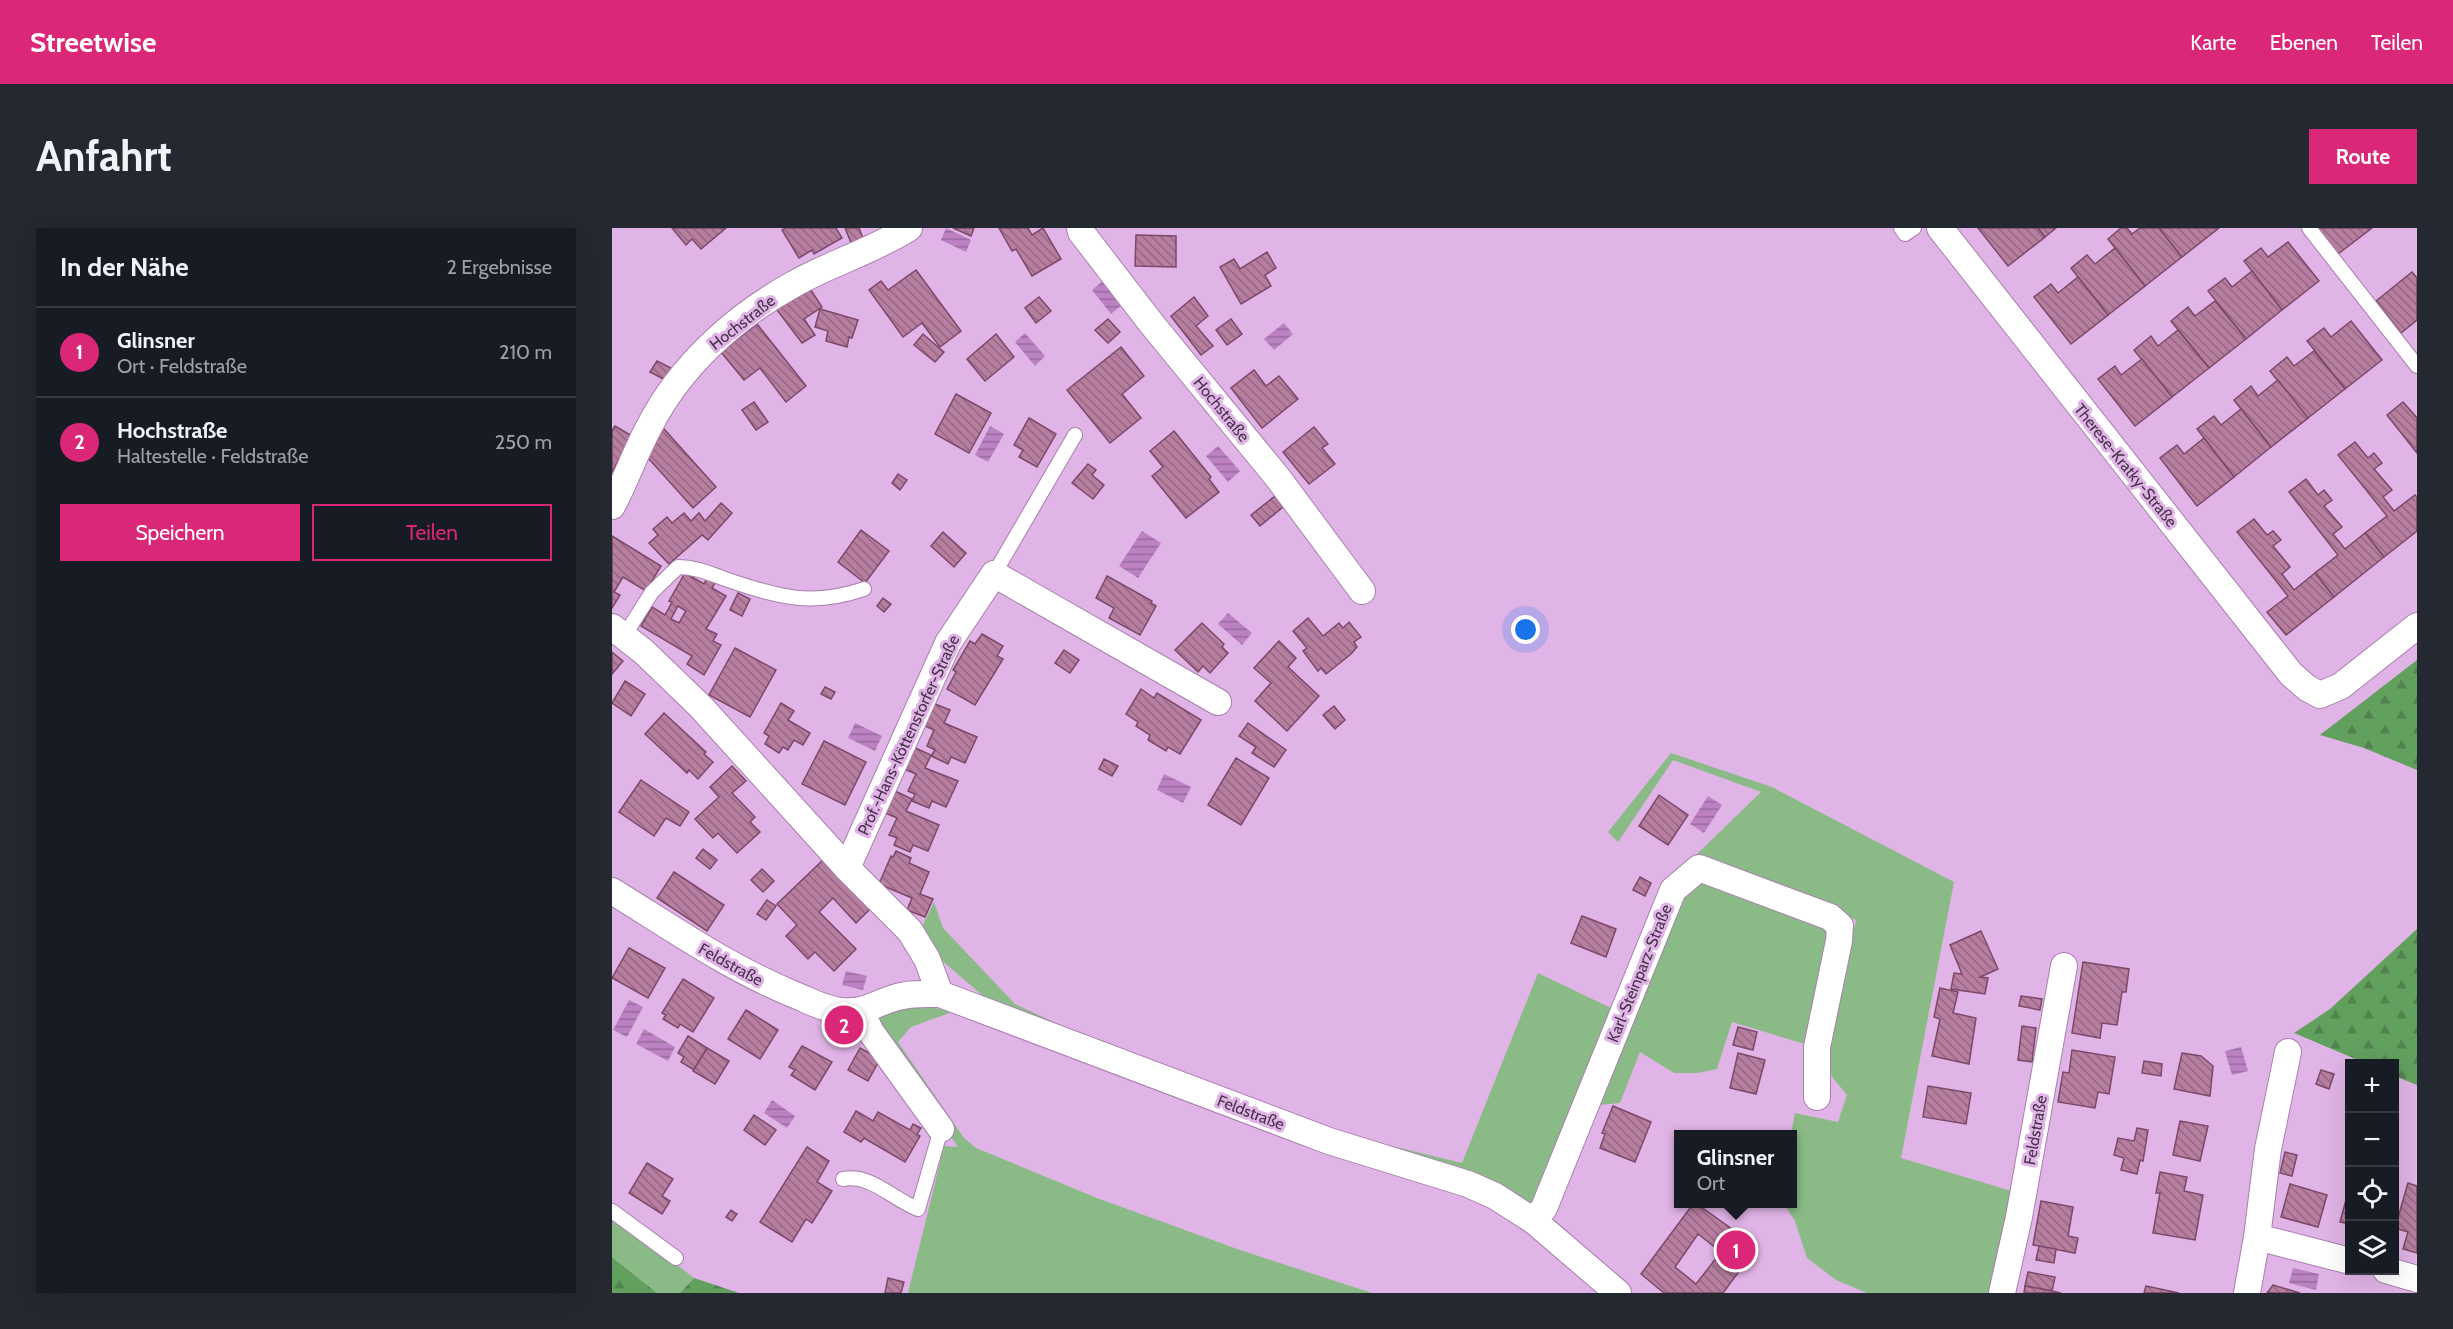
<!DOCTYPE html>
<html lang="de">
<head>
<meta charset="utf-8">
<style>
  body { margin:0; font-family:Cabin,sans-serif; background:#242831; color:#f1f3f6 }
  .controls { position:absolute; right:18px; bottom:18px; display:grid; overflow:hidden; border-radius:0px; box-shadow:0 6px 24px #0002 }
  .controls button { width:54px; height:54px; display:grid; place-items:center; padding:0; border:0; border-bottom:2px solid #363941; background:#171b24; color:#f1f3f6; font:30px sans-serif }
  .you { position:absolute; left:914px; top:402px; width:21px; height:21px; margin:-15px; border:4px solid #fff; border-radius:50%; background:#1a73e8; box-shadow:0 0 0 9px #1a73e833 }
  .badge { display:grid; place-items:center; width:39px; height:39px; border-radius:50%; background:#db2777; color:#fff; font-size:20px; font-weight:700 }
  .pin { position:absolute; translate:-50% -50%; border:3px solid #fff; box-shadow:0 2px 6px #0006 }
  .popup { position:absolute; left:1062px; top:902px; width:123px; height:78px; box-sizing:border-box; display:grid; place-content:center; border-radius:0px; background:#171b24; filter:drop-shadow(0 2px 4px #0005); font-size:20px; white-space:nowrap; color:#9ea1a6 }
  .popup b { font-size:22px; color:#f1f3f6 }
  .popup::after { content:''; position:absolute; left:50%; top:100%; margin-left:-12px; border:12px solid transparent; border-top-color:#171b24 }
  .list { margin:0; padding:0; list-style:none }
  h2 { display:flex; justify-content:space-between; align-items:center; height:78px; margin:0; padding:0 24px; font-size:26px }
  h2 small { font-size:20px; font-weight:400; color:#9ea1a6 }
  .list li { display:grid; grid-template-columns:39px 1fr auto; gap:18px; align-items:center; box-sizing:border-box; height:90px; padding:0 24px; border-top:2px solid #363941 }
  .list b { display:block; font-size:22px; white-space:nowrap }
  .list p { margin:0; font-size:20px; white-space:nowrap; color:#9ea1a6 }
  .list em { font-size:20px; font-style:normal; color:#9ea1a6 }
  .actions { display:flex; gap:12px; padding:18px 24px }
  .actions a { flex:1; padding:14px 0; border:2px solid #db2777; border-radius:0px; text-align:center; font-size:21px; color:#db2777 }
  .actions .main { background:#db2777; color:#fff }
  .icon { flex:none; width:33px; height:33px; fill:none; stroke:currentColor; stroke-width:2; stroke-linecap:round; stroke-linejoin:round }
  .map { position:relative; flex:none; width:1805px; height:1065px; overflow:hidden; border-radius:0px }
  header { display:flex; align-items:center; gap:36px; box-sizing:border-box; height:84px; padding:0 30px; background:#db2777; color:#fff }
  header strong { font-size:28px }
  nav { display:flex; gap:33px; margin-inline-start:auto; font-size:21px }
  .intro { display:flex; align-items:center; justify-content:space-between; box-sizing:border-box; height:144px; padding:0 36px }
  h1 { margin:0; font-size:42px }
  .button { padding:15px 27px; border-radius:0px; background:#db2777; color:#fff; font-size:21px; font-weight:700 }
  main { display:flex; gap:36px; padding:0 36px }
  aside { flex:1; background:#171b24; border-radius:0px; box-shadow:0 6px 24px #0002 }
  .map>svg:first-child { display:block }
  .green { fill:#8abb86 }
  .forest { fill:url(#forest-firs) }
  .water { fill:url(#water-rules) }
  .building { fill:url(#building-back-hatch); stroke:#7c4869; stroke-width:1.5; fill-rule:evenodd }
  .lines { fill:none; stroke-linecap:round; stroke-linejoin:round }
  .lane-casing { stroke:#a97fae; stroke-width:16 }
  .street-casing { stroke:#a97fae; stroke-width:28 }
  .lane { stroke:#fff; stroke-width:14 }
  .street { stroke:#fff; stroke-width:26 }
  .labels { text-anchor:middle; stroke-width:6; stroke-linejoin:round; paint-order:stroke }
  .street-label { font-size:16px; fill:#443246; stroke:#e0b4e6 }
</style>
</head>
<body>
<header>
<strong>Streetwise</strong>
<nav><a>Karte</a><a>Ebenen</a><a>Teilen</a></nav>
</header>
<div class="intro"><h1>Anfahrt</h1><a class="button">Route</a></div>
<main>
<aside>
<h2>In der Nähe<small>2 Ergebnisse</small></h2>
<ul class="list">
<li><span class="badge">1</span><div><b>Glinsner</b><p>Ort · Feldstraße</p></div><em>210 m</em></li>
<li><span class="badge">2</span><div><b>Hochstraße</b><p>Haltestelle · Feldstraße</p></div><em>250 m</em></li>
</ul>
<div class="actions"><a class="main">Speichern</a><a>Teilen</a></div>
</aside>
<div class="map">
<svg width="1805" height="1065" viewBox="0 0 1805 1065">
  <defs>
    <pattern id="forest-firs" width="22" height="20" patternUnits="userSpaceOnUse" patternTransform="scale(1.5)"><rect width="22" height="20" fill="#62a05e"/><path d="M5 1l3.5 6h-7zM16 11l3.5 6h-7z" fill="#52834f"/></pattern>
    <pattern id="water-rules" width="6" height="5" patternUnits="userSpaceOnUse" patternTransform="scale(1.5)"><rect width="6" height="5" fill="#bb81c3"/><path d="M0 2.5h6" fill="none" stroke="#9a6aa0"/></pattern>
    <pattern id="building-back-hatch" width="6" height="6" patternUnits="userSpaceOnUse" patternTransform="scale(1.5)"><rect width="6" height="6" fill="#b77ea0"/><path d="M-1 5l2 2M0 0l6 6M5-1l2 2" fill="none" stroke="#966884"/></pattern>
  </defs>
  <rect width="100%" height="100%" fill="#e0b4e6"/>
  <g class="green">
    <path d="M1059,525L1160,559L1342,654L1289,930L1403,964L1384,1065H1255L1224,1052L1195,1030L1183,993L1172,976H1181V906H1179L1183,885L1226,894L1235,867L1220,849L1214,822L1244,692L1083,628L1149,564L1061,532L1006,614L996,604Z"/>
    <path d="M1086,653L1210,697L1221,713L1196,817L1120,794L1105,841L1085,845H1062L1028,824L1008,875L986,877L1063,677Z"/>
    <path d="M322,674L331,700L403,776L457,801L377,773L320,724L307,705Z"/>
    <path d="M926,745L999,780L921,981L723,904L850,935Z"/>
    <path d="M314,779L343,783L299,799L286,814L352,910L364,920L485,970L628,1022L760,1065H296L332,918L346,919L267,805L266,791C276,778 299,780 314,779Z"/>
    <path d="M0,987L82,1050L68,1065H45L0,1029Z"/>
  </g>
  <g class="forest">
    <path d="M1805,432V542L1752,520L1708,507Z"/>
    <path d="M1805,701V857L1783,848L1782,836L1753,835L1682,805L1718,781Z"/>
    <path d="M0,1029L45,1065H0Z"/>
    <path d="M82,1050L127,1065H68Z"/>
  </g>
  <g class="water">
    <path d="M334,0L359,12L354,24L329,12Z"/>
    <path d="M492,52L511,76L499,86L480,62Z"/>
    <path d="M672,95L681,106L662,122L652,111Z"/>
    <path d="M413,105L433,128L423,138L403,114Z"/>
    <path d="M378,198L392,206L376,234L363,227Z"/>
    <path d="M606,218L628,243L616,254L594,228Z"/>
    <path d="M530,303L549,315L526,350L507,338Z"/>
    <path d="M616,385L640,405L630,417L606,396Z"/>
    <path d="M243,495L270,508L263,523L236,510Z"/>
    <path d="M552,546L579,559L571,575L545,562Z"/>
    <path d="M1096,568L1110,577L1092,605L1078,596Z"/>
    <path d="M234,743L255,748L251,762L230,757Z"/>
    <path d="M17,772L31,779L15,809L1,802Z"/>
    <path d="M32,801L63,819L56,833L24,816Z"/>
    <path d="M1629,819L1636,843L1620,847L1613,823Z"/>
    <path d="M160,872L183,888L175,900L152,885Z"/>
    <path d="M1681,1040L1707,1046L1704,1062L1677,1055Z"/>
  </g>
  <g class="building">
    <path d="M60,0H114L89,21L80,11L74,17Z"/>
    <path d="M173,0H224L230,10L202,26L200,22L187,30L170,2Z"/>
    <path d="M233,0H247L252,13L240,17Z"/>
    <path d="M341,0H362L359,8Z"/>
    <path d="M387,0H416L420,7L431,0L449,31L420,48L404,21L400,23Z"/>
    <path d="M1366,0H1426L1433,9L1396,38Z"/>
    <path d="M1426,0H1444L1433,9Z"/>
    <path d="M1509,0H1515L1520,6L1528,0H1547L1570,29L1533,58L1496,11Z"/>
    <path d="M1547,0H1607L1570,29Z"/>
    <path d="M1706,0H1760L1726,26Z"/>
    <path d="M524,7L564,8V39L523,38Z"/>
    <path d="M1676,14L1707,53L1670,82L1632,33L1649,20L1656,29Z"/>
    <path d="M1503,20L1533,58L1496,87L1459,40L1475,27L1483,36Z"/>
    <path d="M655,24L664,40L653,47L659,58L629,76L608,39L622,31L628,41Z"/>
    <path d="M304,42L349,103L328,119L310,95L291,109L257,62L269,53L276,62Z"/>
    <path d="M1640,43L1670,82L1634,111L1596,63L1613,50L1620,59Z"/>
    <path d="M1800,44L1805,50V92L1789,105L1764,73Z"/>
    <path d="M1466,49L1496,87L1459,116L1422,69L1439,56L1446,65Z"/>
    <path d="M195,56L210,79L192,91L203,107L190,115L162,78Z"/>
    <path d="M427,69L439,83L424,95L413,80Z"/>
    <path d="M582,69L596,88L584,98L601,118L589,127L559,88Z"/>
    <path d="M1603,73L1634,111L1597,140L1559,93L1576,79L1583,88Z"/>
    <path d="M208,81L246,92L240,110L237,109L235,119L214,113L216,103L203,99Z"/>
    <path d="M496,91L508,104L496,115L483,102Z"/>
    <path d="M619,91L630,106L615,117L604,102Z"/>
    <path d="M1739,93L1770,132L1733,161L1695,113L1712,100L1719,109Z"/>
    <path d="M145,96L194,158L174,174L148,140L132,152L109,124Z"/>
    <path d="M1566,102L1597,140L1560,169L1522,122L1539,108L1546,118Z"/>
    <path d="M311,106L332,124L323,134L302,117Z"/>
    <path d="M384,106L402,129L373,153L355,131Z"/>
    <path d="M509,119L532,148L510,166L529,190L498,215L455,162Z"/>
    <path d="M1702,123L1733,161L1696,190L1658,143L1675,129L1682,138Z"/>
    <path d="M1530,131L1560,169L1523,198L1486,151L1503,138L1509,147Z"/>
    <path d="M45,133L59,140L53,152L38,144Z"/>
    <path d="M642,142L654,158L667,148L686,171L650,200L619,160Z"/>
    <path d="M1666,152L1696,190L1659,219L1622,172L1639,158L1646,168Z"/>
    <path d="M344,166L379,185L357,225L323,206Z"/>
    <path d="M142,174L156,194L144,202L130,182Z"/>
    <path d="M1791,174L1805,190V225L1775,187Z"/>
    <path d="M1629,181L1659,219L1622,249L1585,201L1602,188L1609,197Z"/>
    <path d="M417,190L444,206L425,239L407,229L411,222L402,217Z"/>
    <path d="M44,192L104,259L81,280L28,221Z"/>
    <path d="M3,198L20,208L0,244V203Z"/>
    <path d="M702,199L716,216L710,220L723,236L697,256L671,224Z"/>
    <path d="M562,203L599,249L597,251L607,264L574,290L540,248L551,239L538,223Z"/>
    <path d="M1592,210L1622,249L1585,278L1548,230L1565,217L1572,226Z"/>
    <path d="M1743,214L1756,230L1762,225L1770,235L1762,241L1780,262L1771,269L1782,283L1803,267L1805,269V303L1772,329L1753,305L1775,288L1726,227Z"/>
    <path d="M476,236L484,242L480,247L492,257L481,271L460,255Z"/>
    <path d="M286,246L295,252L288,262L280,255Z"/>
    <path d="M1694,251L1706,267L1712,262L1720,272L1712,278L1730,299L1721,306L1733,321L1753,305L1772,329L1722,369L1703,345L1726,327L1677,264Z"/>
    <path d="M663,268L671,279L648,298L639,287Z"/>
    <path d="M109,275L120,285L96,312L90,307L57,336L37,315L46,307L41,301L55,289L60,295L72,285L79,293L87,285L93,293Z"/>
    <path d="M1642,291L1655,307L1661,303L1669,312L1661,318L1678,339L1670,346L1682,362L1703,345L1722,369L1674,407L1655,384L1676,368L1625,304Z"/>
    <path d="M249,302L277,323L253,355L226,334Z"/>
    <path d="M331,304L354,325L342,339L319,318Z"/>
    <path d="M0,308L49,338L34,363L11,349L2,364L8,367L0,380Z"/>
    <path d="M73,345L92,356L95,350L103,355L100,360L114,368L94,401L105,406L101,413L109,417L92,447L75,436L80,428L29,398L40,379L53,387L60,374L57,373ZM66,378L74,383L67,395L59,391Z"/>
    <path d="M495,348L540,373L539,375L544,378L528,407L497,390L502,380L484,370Z"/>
    <path d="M126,365L138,371L130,388L118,382Z"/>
    <path d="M271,370L279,376L272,384L265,378Z"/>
    <path d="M696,390L711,408L727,395L731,400L737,394L749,409L742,414L745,419L739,426L714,446L709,440L706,443L691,423L695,420L681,403Z"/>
    <path d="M590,395L612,416L610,419L616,425L598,445L591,438L586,444L563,422Z"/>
    <path d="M370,406L391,418L385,428L391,431L363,477L335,461L344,444L341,442L358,413L363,416Z"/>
    <path d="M667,413L684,430L676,439L707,468L675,503L643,473L659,455L642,440Z"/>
    <path d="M123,420L164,442L138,489L97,467Z"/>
    <path d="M452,422L467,432L458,445L443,435Z"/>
    <path d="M0,424L11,433L0,446Z"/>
    <path d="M13,453L33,466L19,488L0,475Z"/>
    <path d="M213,459L223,464L219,471L209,466Z"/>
    <path d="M529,461L542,470L545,465L589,492L568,526L556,519L554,523L536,512L538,507L524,498L526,494L514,486Z"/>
    <path d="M318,474L338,482L332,495L365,509L353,535L339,529L336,536L319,528L323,522L315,518L322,502L309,496Z"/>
    <path d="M169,475L182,483L176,492L198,505L191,517L182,512L176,522L171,519L167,525L153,516L157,508L152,505Z"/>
    <path d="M722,478L733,492L723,501L711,487Z"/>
    <path d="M52,485L94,524L92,526L101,534L86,551L77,542L75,545L33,506Z"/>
    <path d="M636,495L674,522L662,539L640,525L644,519L627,508Z"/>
    <path d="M212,513L254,534L233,577L190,556Z"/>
    <path d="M299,518L319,527L313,540L346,553L334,579L320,573L317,580L300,573L303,566L296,563L304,546L290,540Z"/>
    <path d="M624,530L657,550L629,597L596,577Z"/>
    <path d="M492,531L506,538L500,548L487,541Z"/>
    <path d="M120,538L134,553L120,565L143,589L138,594L148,604L125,625L106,605L101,610L83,591L107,569L98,559Z"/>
    <path d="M29,552L77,584L68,598L54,590L42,608L7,584Z"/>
    <path d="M281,562L300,571L294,583L327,597L316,623L301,617L298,624L282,617L285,610L277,607L285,590L271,584Z"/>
    <path d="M1047,567L1076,587L1056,617L1027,598Z"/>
    <path d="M91,621L105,632L98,641L84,630Z"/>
    <path d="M284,623L299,630L297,635L317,644L308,666L321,671L313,689L295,682L300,670L267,656L279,628L281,629Z"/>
    <path d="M213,630L261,678L244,695L221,670L207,684L244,721L222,743L203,724L196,731L174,708L185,697L165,676Z"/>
    <path d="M150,641L162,653L151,664L139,652Z"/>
    <path d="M62,644L112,677L95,703L45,670Z"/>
    <path d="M1028,649L1039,655L1033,668L1021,662Z"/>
    <path d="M155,672L164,678L154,692L145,686Z"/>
    <path d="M970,688L1004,701L994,729L959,715Z"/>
    <path d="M1369,703L1386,741L1368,749L1376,750L1373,766L1339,761L1342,745L1350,746L1338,717Z"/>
    <path d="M17,720L53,740L36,770L0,750Z"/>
    <path d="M1471,734L1517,741L1514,764H1510L1505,797L1490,795L1488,810L1460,805Z"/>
    <path d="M71,751L102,770L81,804L68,796L66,800L51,791L54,787L50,785Z"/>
    <path d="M1328,760L1346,764L1341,785L1364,790L1357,836L1320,828L1328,791L1322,789Z"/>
    <path d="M1409,768L1430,771L1428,782L1407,778Z"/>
    <path d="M134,782L166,802L148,831L116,811Z"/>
    <path d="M1410,798L1424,800L1420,834L1406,832Z"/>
    <path d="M1126,799L1145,804L1141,822L1121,817Z"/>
    <path d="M76,808L95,820L82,842L69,834L72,829L66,825Z"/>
    <path d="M190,818L220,834L203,862L179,847L183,842L177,839Z"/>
    <path d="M95,820L117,833L103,856L81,843Z"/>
    <path d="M248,820L268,831L256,853L236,842Z"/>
    <path d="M1460,822L1503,829L1497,866L1486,864L1483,880L1446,874L1451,844L1457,845Z"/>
    <path d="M1126,825L1153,832L1144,866L1118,860Z"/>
    <path d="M1570,825L1589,828L1601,838L1598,868L1562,861Z"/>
    <path d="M1532,833L1550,836L1549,848L1530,845Z"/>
    <path d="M1709,842L1722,846L1717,861L1704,856Z"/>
    <path d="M1316,858L1359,865L1354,896L1311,889Z"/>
    <path d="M1001,878L1039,894L1023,934L988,920L993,906L990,905Z"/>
    <path d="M244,883L261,893L266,884L298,902L301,896L309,900L305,906L308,908L293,934L252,910L249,914L232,904Z"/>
    <path d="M142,887L164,902L153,917L132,902Z"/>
    <path d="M1568,893L1596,898L1588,933L1561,927Z"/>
    <path d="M1525,900L1536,902L1531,933L1528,932L1525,946L1509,942L1512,930L1502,927L1506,910L1522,913Z"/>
    <path d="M195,919L217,933L205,954L220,963L200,995L194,991L180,1014L148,994Z"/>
    <path d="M1673,924L1685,927L1680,948L1668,945Z"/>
    <path d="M35,935L61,951L50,968L58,973L50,986L17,965Z"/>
    <path d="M1548,944L1575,949L1572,963L1591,967L1583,1012L1541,1005L1548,965H1544Z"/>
    <path d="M1796,955L1805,958V1025L1791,1021L1796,1004L1783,1000Z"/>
    <path d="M1678,956L1715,967L1706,999L1669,989Z"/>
    <path d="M1738,957V996L1728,994Z"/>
    <path d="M1429,973L1461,979L1456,1008L1466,1010L1463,1025L1421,1017Z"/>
    <path d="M1081,976H1085L1145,1019L1111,1065H1052L1029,1046ZM1086,1006L1109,1024L1084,1056L1063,1039Z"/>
    <path d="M119,982L125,986L120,993L114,989Z"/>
    <path d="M1427,1018L1444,1021L1442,1035L1424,1032Z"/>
    <path d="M1416,1044L1443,1049L1440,1063L1413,1058Z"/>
    <path d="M276,1050L292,1054L289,1065H273Z"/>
    <path d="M1661,1057L1688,1065H1655Z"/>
    <path d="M1413,1058L1440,1063L1449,1065H1412Z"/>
    <path d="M1534,1058L1567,1065H1532Z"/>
  </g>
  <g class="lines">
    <g class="lane-casing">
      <g id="lane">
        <path d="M1289,0L1293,6L1302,0"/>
        <path d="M1697,0L1805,138"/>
        <path d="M382,346L463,207"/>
        <path d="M12,408L40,364L66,339C85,339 99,346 116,352C166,369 200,379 252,361"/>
        <path d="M231,951C260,946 280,971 306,981L329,901"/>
        <path d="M0,983L64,1030"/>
      </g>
    </g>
    <g class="street-casing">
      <g id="street">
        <path d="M468,0L469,4L539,95L666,250L750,363"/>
        <path d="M1328,0L1679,446L1695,460L1708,467L1729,458L1805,398"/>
        <path d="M0,278C14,252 23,225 37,199C68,138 122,89 182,56C219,35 261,23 297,0"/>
        <path d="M0,399L32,424L89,479L235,640L298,703L315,731L328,766"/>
        <path d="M235,640L336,415L382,346L606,474"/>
        <path d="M0,663C60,700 117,740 183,767C198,773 214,782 230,783C253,785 262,776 282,770C297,765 313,766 328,766L717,913L856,956L883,968L922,993L1006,1065"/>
        <path d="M249,784L259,804L329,901"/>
        <path d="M922,993L932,980L1061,662L1087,640L1218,689L1228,698L1227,713L1205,819V869"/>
        <path d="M1645,1009L1738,1033"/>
        <path d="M1774,1042L1805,1051"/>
        <path d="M1390,1065L1407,989L1452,738"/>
        <path d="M1635,1065L1645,1009L1656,921L1676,824"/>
      </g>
    </g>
    <use href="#lane" class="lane"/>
    <use href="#street" class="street"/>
  </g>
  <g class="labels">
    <g class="street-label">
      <text transform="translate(130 94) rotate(-38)" y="6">Hochstraße</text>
      <text transform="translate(610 181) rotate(51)" y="6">Hochstraße</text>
      <text transform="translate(1514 237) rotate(51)" y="6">Therese-Kratky-Straße</text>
      <text transform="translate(296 507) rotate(-65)" y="6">Prof.-Hans-Köttenstorfer-Straße</text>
      <text transform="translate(119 736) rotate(29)" y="6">Feldstraße</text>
      <text transform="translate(1027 745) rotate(-68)" y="6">Karl-Steinparz-Straße</text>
      <text transform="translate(639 884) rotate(21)" y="6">Feldstraße</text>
      <text transform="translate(1423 902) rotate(-80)" y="6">Feldstraße</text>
    </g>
  </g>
</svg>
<div class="controls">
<button>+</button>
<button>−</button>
<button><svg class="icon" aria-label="locate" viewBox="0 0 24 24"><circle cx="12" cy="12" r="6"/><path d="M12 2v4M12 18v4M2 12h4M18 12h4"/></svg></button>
<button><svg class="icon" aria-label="layers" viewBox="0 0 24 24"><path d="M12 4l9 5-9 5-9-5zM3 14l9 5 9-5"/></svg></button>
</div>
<div class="you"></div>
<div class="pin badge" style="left:1124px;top:1022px">1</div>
<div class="popup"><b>Glinsner</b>Ort</div>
<div class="pin badge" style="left:232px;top:797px">2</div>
</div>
</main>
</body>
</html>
